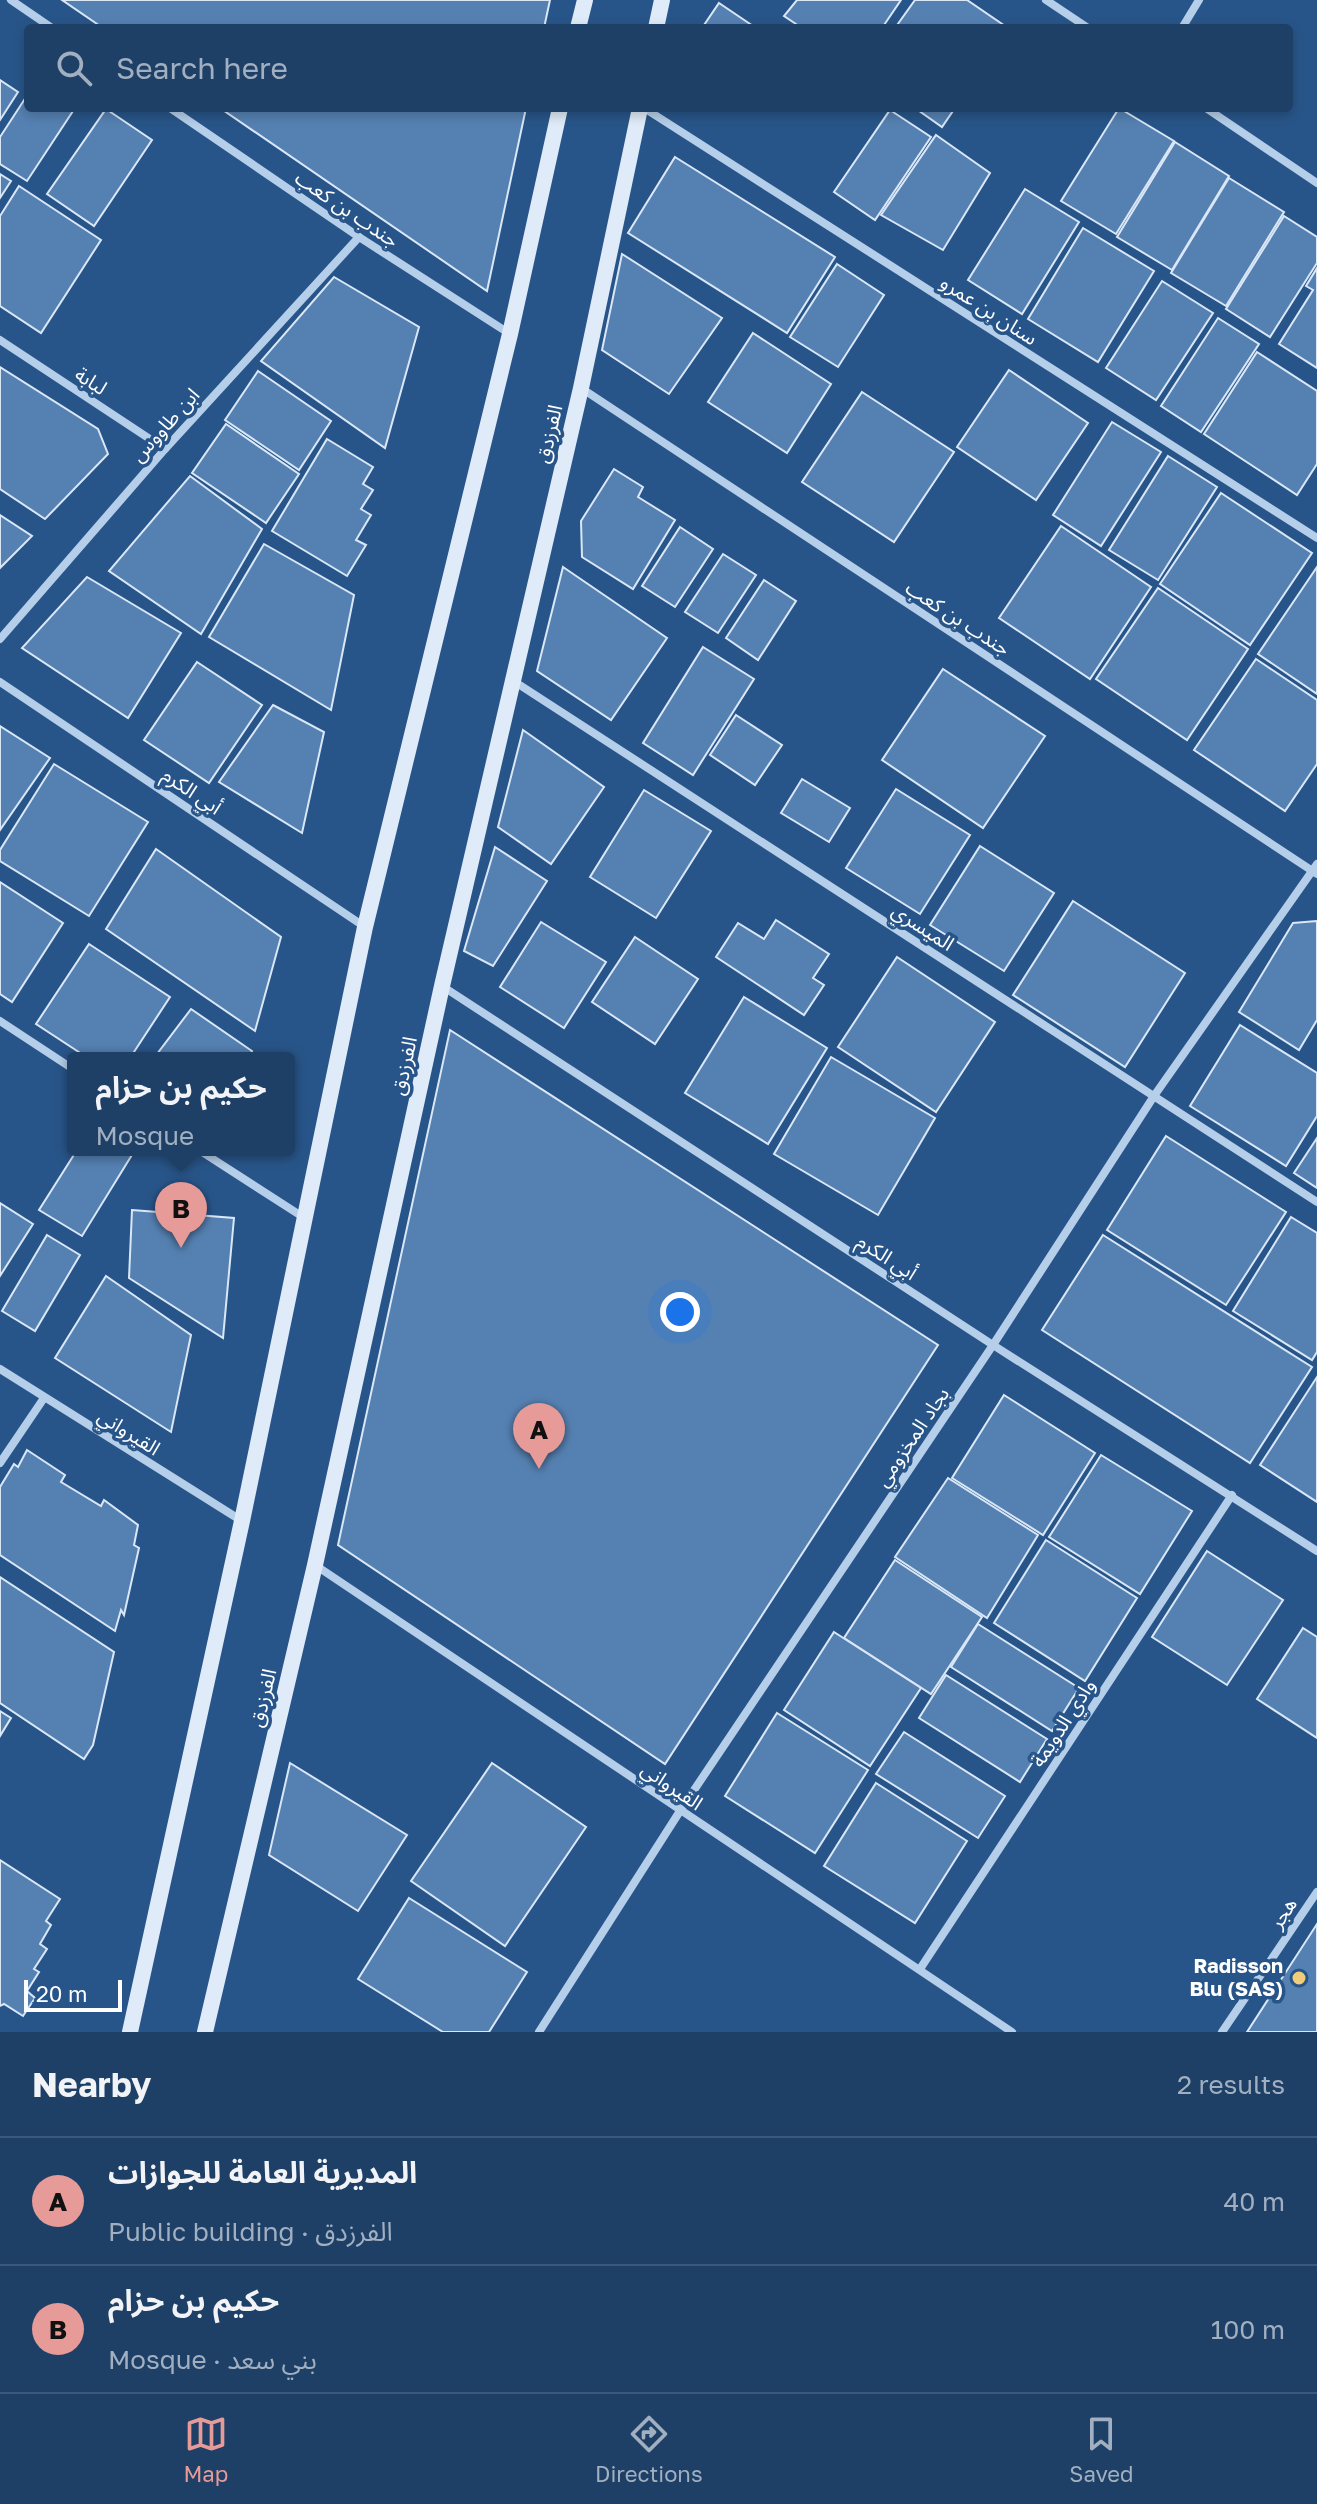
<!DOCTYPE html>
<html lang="en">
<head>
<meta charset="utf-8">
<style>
  body { margin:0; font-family:"Golos Text","Noto Sans Arabic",sans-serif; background:#26476d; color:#f1f3f6 }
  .scale { position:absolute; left:24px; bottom:20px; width:98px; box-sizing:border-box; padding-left:8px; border:4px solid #fff; border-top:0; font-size:22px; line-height:28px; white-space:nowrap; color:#fff; -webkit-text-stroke:6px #285589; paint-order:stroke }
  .you { position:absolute; left:680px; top:1312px; width:28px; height:28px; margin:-20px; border:6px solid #fff; border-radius:50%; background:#1a73e8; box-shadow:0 0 0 12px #1a73e833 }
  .badge { display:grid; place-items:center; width:52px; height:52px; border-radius:50%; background:#e69b98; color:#111; font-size:26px; font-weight:700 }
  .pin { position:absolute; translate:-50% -66px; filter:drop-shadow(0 2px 4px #0008) }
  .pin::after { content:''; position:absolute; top:42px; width:28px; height:24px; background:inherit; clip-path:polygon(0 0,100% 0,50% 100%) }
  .popup { position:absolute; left:67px; top:1052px; width:228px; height:104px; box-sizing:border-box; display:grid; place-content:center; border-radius:8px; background:#1e4067; filter:drop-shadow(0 2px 6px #0005); font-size:26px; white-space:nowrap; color:#a1afc0 }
  .popup b { font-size:30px; color:#f1f3f6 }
  .popup::after { content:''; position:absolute; left:50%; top:100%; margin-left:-16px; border:16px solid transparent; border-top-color:#1e4067 }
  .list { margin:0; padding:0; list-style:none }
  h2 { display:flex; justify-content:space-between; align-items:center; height:104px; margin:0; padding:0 32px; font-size:34px }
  h2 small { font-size:26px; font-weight:400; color:#a1afc0 }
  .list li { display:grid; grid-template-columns:52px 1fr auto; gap:24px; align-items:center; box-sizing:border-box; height:128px; padding:0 32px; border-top:2px solid #3c597b }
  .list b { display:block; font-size:30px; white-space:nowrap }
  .list p { margin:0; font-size:26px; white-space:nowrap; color:#a1afc0 }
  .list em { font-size:26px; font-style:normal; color:#a1afc0 }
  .icon { flex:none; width:44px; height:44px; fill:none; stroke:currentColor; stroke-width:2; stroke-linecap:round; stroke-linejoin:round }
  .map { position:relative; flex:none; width:1317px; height:2032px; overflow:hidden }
  .search { position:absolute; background:#1e4067; box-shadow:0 4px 12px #0003; left:24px; right:24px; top:24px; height:88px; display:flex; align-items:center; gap:20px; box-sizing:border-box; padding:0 28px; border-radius:8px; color:#a1afc0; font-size:30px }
  .sheet { height:360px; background:#1e4067 }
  nav { display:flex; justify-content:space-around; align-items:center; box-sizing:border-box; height:112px; border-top:2px solid #3c597b; background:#1e4067; font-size:22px; color:#a1afc0 }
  nav a { display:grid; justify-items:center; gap:4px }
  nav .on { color:#e69b98 }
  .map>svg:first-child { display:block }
  .building { fill:#5581b2; stroke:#d9e7f7; stroke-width:2 }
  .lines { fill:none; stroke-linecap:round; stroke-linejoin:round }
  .street { stroke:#b5cee9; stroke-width:8 }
  .secondary { stroke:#dfebf8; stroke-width:16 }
  .poi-dot { fill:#f1cc7b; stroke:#285589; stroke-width:3 }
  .labels { text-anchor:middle; stroke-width:7; stroke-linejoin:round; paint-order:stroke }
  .street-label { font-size:20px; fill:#fff; stroke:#285589 }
  .poi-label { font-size:20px; font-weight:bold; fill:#fff; stroke:#285589; text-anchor:end }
</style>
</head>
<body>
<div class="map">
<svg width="1317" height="2032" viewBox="0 0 1317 2032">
  <rect width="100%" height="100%" fill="#285589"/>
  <g class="building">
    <path d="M62,0H550L544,28H103Z"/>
    <path d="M797,0H901L882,28H802L784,16Z"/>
    <path d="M915,0H967L1008,28H895Z"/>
    <path d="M719,3L756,28H702Z"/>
    <path d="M0,80L18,92L0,120Z"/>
    <path d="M28,94V108H75L27,181L0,164V137Z"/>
    <path d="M220,108H526L487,291Z"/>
    <path d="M915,108H955L942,127Z"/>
    <path d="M1119,108L1174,141L1116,234L1061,201Z"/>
    <path d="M106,109L152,140L94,226L47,194Z"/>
    <path d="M890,110L931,137L875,220L834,192Z"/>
    <path d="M936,135L990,173L943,250L881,215Z"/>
    <path d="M1175,142L1229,176L1172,270L1117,237Z"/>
    <path d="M675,157L835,257L787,333L628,233Z"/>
    <path d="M0,174L11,181L0,198Z"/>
    <path d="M1229,178L1284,212L1226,306L1171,273Z"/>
    <path d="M19,186L101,240L41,333L0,306V216Z"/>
    <path d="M1025,189L1079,222L1022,314L968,280Z"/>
    <path d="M1284,216L1317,237V263L1270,337L1226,309Z"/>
    <path d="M1083,228L1154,271L1098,362L1028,319Z"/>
    <path d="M622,254L722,318L669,394L602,350Z"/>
    <path d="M837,264L884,295L838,367L790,337Z"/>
    <path d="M1317,268V368L1279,344L1313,290L1306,286Z"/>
    <path d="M334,277L419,327L385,448L261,361Z"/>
    <path d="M1162,281L1213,313L1156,400L1106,368Z"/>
    <path d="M1218,318L1259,344L1201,432L1161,406Z"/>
    <path d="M753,333L831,384L787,453L708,402Z"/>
    <path d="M1257,352L1317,391V464L1297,495L1204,434Z"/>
    <path d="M0,367L98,429L108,454L45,519L0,489Z"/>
    <path d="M1009,370L1088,423L1036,500L957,447Z"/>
    <path d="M258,371L331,421L299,470L225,420Z"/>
    <path d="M862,392L954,452L894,542L802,482Z"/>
    <path d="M1112,422L1161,452L1101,546L1053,515Z"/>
    <path d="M226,424L299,474L266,523L192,473Z"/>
    <path d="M327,439L373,467L363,484L373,490L361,509L371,515L356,540L366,545L347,576L272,531Z"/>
    <path d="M1168,456L1217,487L1158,580L1109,550Z"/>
    <path d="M614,469L643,487L638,497L675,520L633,589L582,557L581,521Z"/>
    <path d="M190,476L262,529L201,634L109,571Z"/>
    <path d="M1221,493L1312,553L1250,645L1160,584Z"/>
    <path d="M0,515L32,536L0,568Z"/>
    <path d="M1061,526L1151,587L1090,679L999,618Z"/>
    <path d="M680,527L713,549L675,607L642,586Z"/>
    <path d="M264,544L354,595L331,710L209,637Z"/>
    <path d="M723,554L756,575L718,633L685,612Z"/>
    <path d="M563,567L667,638L611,720L537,671Z"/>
    <path d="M1317,567V694L1258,654Z"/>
    <path d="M87,577L181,633L128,718L22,648Z"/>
    <path d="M764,580L796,601L758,660L726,638Z"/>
    <path d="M1158,588L1248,649L1187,740L1096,679Z"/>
    <path d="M703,647L754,679L693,775L643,743Z"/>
    <path d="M1256,659L1317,700V764L1285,811L1194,750Z"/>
    <path d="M197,662L262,705L209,783L144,740Z"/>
    <path d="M943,669L1045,736L983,828L882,760Z"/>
    <path d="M273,705L324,732L302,833L219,782Z"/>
    <path d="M736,715L782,745L755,785L710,755Z"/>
    <path d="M0,726L50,758L0,830Z"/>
    <path d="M523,730L604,787L551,864L498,827Z"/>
    <path d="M54,764L148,822L89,916L0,861V850Z"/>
    <path d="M802,779L850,808L829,842L781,813Z"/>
    <path d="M896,789L970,835L920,914L846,868Z"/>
    <path d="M644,790L711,831L656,918L590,877Z"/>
    <path d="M980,846L1054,893L1004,971L930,925Z"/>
    <path d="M495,847L547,881L493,966L464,951Z"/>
    <path d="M156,849L281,937L255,1031L106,929Z"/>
    <path d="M0,882L63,923L12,1002L0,994Z"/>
    <path d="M1073,901L1185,973L1125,1067L1013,995Z"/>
    <path d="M776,920L829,954L813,978L824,985L804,1015L716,957L738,923L764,939Z"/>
    <path d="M1317,921V1020L1299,1050L1239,1012L1293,923Z"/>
    <path d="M541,922L606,962L564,1028L500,987Z"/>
    <path d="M635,937L698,979L655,1044L592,1002Z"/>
    <path d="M89,944L170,997L130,1058H88L36,1024Z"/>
    <path d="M897,957L995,1022L936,1112L838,1047Z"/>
    <path d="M744,997L827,1048L768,1144L685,1093Z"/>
    <path d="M191,1009L252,1051L249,1058H154Z"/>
    <path d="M1240,1025L1317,1073V1116L1286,1166L1190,1106Z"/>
    <path d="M450,1030L938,1345L665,1764L338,1545Z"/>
    <path d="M831,1057L935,1118L878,1215L774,1154Z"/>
    <path d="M1166,1136L1286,1212L1226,1305L1107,1230Z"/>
    <path d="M1317,1138V1188L1294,1173Z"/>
    <path d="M77,1150H135L82,1236L39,1210Z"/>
    <path d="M0,1203L33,1224L0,1276Z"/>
    <path d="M132,1210L234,1218L223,1338L129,1278Z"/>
    <path d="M1291,1217L1317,1233V1352L1312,1360L1233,1311Z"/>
    <path d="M47,1235L80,1255L35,1331L2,1311Z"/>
    <path d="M1103,1235L1312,1367L1250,1463L1042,1330Z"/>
    <path d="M106,1276L191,1335L171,1432L55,1358Z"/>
    <path d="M1317,1377V1502L1260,1465Z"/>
    <path d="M1004,1395L1095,1453L1043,1535L952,1478Z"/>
    <path d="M27,1450L65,1475L61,1482L101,1506L104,1500L138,1525L134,1545L139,1548L124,1615L121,1610L115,1631L0,1555V1487L14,1464L18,1467Z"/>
    <path d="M1101,1455L1192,1511L1140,1594L1049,1537Z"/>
    <path d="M948,1478L1038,1535L987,1618L895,1557Z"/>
    <path d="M1046,1540L1137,1598L1085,1681L994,1623Z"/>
    <path d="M1207,1551L1283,1600L1227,1685L1152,1637Z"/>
    <path d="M895,1560L982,1617L931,1694L844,1638Z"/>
    <path d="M0,1577L114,1652L93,1745L84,1759L0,1703Z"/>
    <path d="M978,1624L1079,1688L1052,1731L951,1667Z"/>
    <path d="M1303,1628L1317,1637V1738L1257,1699Z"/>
    <path d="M834,1632L921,1688L870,1766L784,1710Z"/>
    <path d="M946,1675L1047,1739L1020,1782L919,1718Z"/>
    <path d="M0,1711L11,1718L0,1736Z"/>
    <path d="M777,1713L868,1770L815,1853L725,1796Z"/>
    <path d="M904,1732L1005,1796L978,1838L876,1774Z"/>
    <path d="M290,1763L407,1835L358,1911L269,1855Z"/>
    <path d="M492,1763L586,1827L505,1946L411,1881Z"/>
    <path d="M876,1783L967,1841L915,1923L824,1866Z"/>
    <path d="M0,1860L60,1899L46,1921L51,1925L40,1944L47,1949L34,1969L39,1972L27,1991L35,1998L23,2016L4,2004L0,2006Z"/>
    <path d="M409,1898L527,1972L489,2032H443L358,1979Z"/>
    <path d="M1317,1924V2032H1247Z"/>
  </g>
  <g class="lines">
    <g class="street">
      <path d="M11,0L52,28"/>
      <path d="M1046,0L1088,28"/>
      <path d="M1182,28L1199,0"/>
      <path d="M170,108L359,237L510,334"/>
      <path d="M644,108L1317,538"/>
      <path d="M1206,108L1317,183"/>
      <path d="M0,340L165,449"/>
      <path d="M581,388L1317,874"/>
      <path d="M0,639L165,449L359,237"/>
      <path d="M512,680L1317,1202"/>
      <path d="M0,682L365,927"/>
      <path d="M442,986L993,1345L1317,1551"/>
      <path d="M0,1021L73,1069"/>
      <path d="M199,1150L303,1217"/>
      <path d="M0,1369L242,1521"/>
      <path d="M0,1463L44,1398"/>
      <path d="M315,1565L1012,2032"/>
      <path d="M920,1969L1232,1495"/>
      <path d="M539,2032L680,1811L993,1345L1154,1096L1317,864"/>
      <path d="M1222,2032L1317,1892"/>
    </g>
    <g class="secondary">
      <path d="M578,28L585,0"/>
      <path d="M656,28L662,0"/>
      <path d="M130,2032L242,1521L365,927L510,334L560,108"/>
      <path d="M205,2032L315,1565L442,986L581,388L640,108"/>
    </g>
  </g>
  <circle class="poi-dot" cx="1299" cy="1978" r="8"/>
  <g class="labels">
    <g class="street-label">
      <text transform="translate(347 209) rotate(34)" y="7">جندب بن كعب</text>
      <text transform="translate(989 310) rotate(33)" y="7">سنان بن عمرو</text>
      <text transform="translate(91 381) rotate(33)" y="7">لبابة</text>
      <text transform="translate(165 425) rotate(-48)" y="7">ابن طاووس</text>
      <text transform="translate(549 434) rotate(-77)" y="7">الفرزدق</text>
      <text transform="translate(958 618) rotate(33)" y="7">جندب بن كعب</text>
      <text transform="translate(192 791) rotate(34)" y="7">أبي الكرم</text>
      <text transform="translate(923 927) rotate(33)" y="7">الميسري</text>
      <text transform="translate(404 1066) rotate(-78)" y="7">الفرزدق</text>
      <text transform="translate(887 1257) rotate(33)" y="7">أبي الكرم</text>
      <text transform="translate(129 1432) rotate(32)" y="7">القيرواني</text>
      <text transform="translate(912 1437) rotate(-56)" y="7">بجاد المخزومي</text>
      <text transform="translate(263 1698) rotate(-77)" y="7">الفرزدق</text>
      <text transform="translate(1063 1723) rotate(-57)" y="7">وادي الدويمة</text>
      <text transform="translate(672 1786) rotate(34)" y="7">القيرواني</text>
      <text transform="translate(1283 1913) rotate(-56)" y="7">هجر</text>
    </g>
    <g class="poi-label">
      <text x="1283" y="1973">Radisson<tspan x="1283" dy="23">Blu (SAS)</tspan></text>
    </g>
  </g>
</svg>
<div class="scale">20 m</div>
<div class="you"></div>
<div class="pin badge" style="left:539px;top:1469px">A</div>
<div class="pin badge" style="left:181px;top:1248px">B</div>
<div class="popup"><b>حكيم بن حزام</b>Mosque</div>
<div class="search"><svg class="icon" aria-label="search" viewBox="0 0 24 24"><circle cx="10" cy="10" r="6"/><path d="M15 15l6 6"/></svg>Search here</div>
</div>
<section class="sheet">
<h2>Nearby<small>2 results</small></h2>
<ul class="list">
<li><span class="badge">A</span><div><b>المديرية العامة للجوازات</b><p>Public building · الفرزدق</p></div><em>40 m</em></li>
<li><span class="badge">B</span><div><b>حكيم بن حزام</b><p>Mosque · بني سعد</p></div><em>100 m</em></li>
</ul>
</section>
<nav>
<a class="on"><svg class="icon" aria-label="map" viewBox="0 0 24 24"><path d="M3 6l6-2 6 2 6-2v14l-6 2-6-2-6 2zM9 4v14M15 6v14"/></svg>Map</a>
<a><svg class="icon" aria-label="directions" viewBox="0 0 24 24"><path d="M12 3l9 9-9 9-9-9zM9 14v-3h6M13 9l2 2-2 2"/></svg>Directions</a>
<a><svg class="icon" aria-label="saved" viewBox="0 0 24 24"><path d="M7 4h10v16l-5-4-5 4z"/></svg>Saved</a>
</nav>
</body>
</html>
